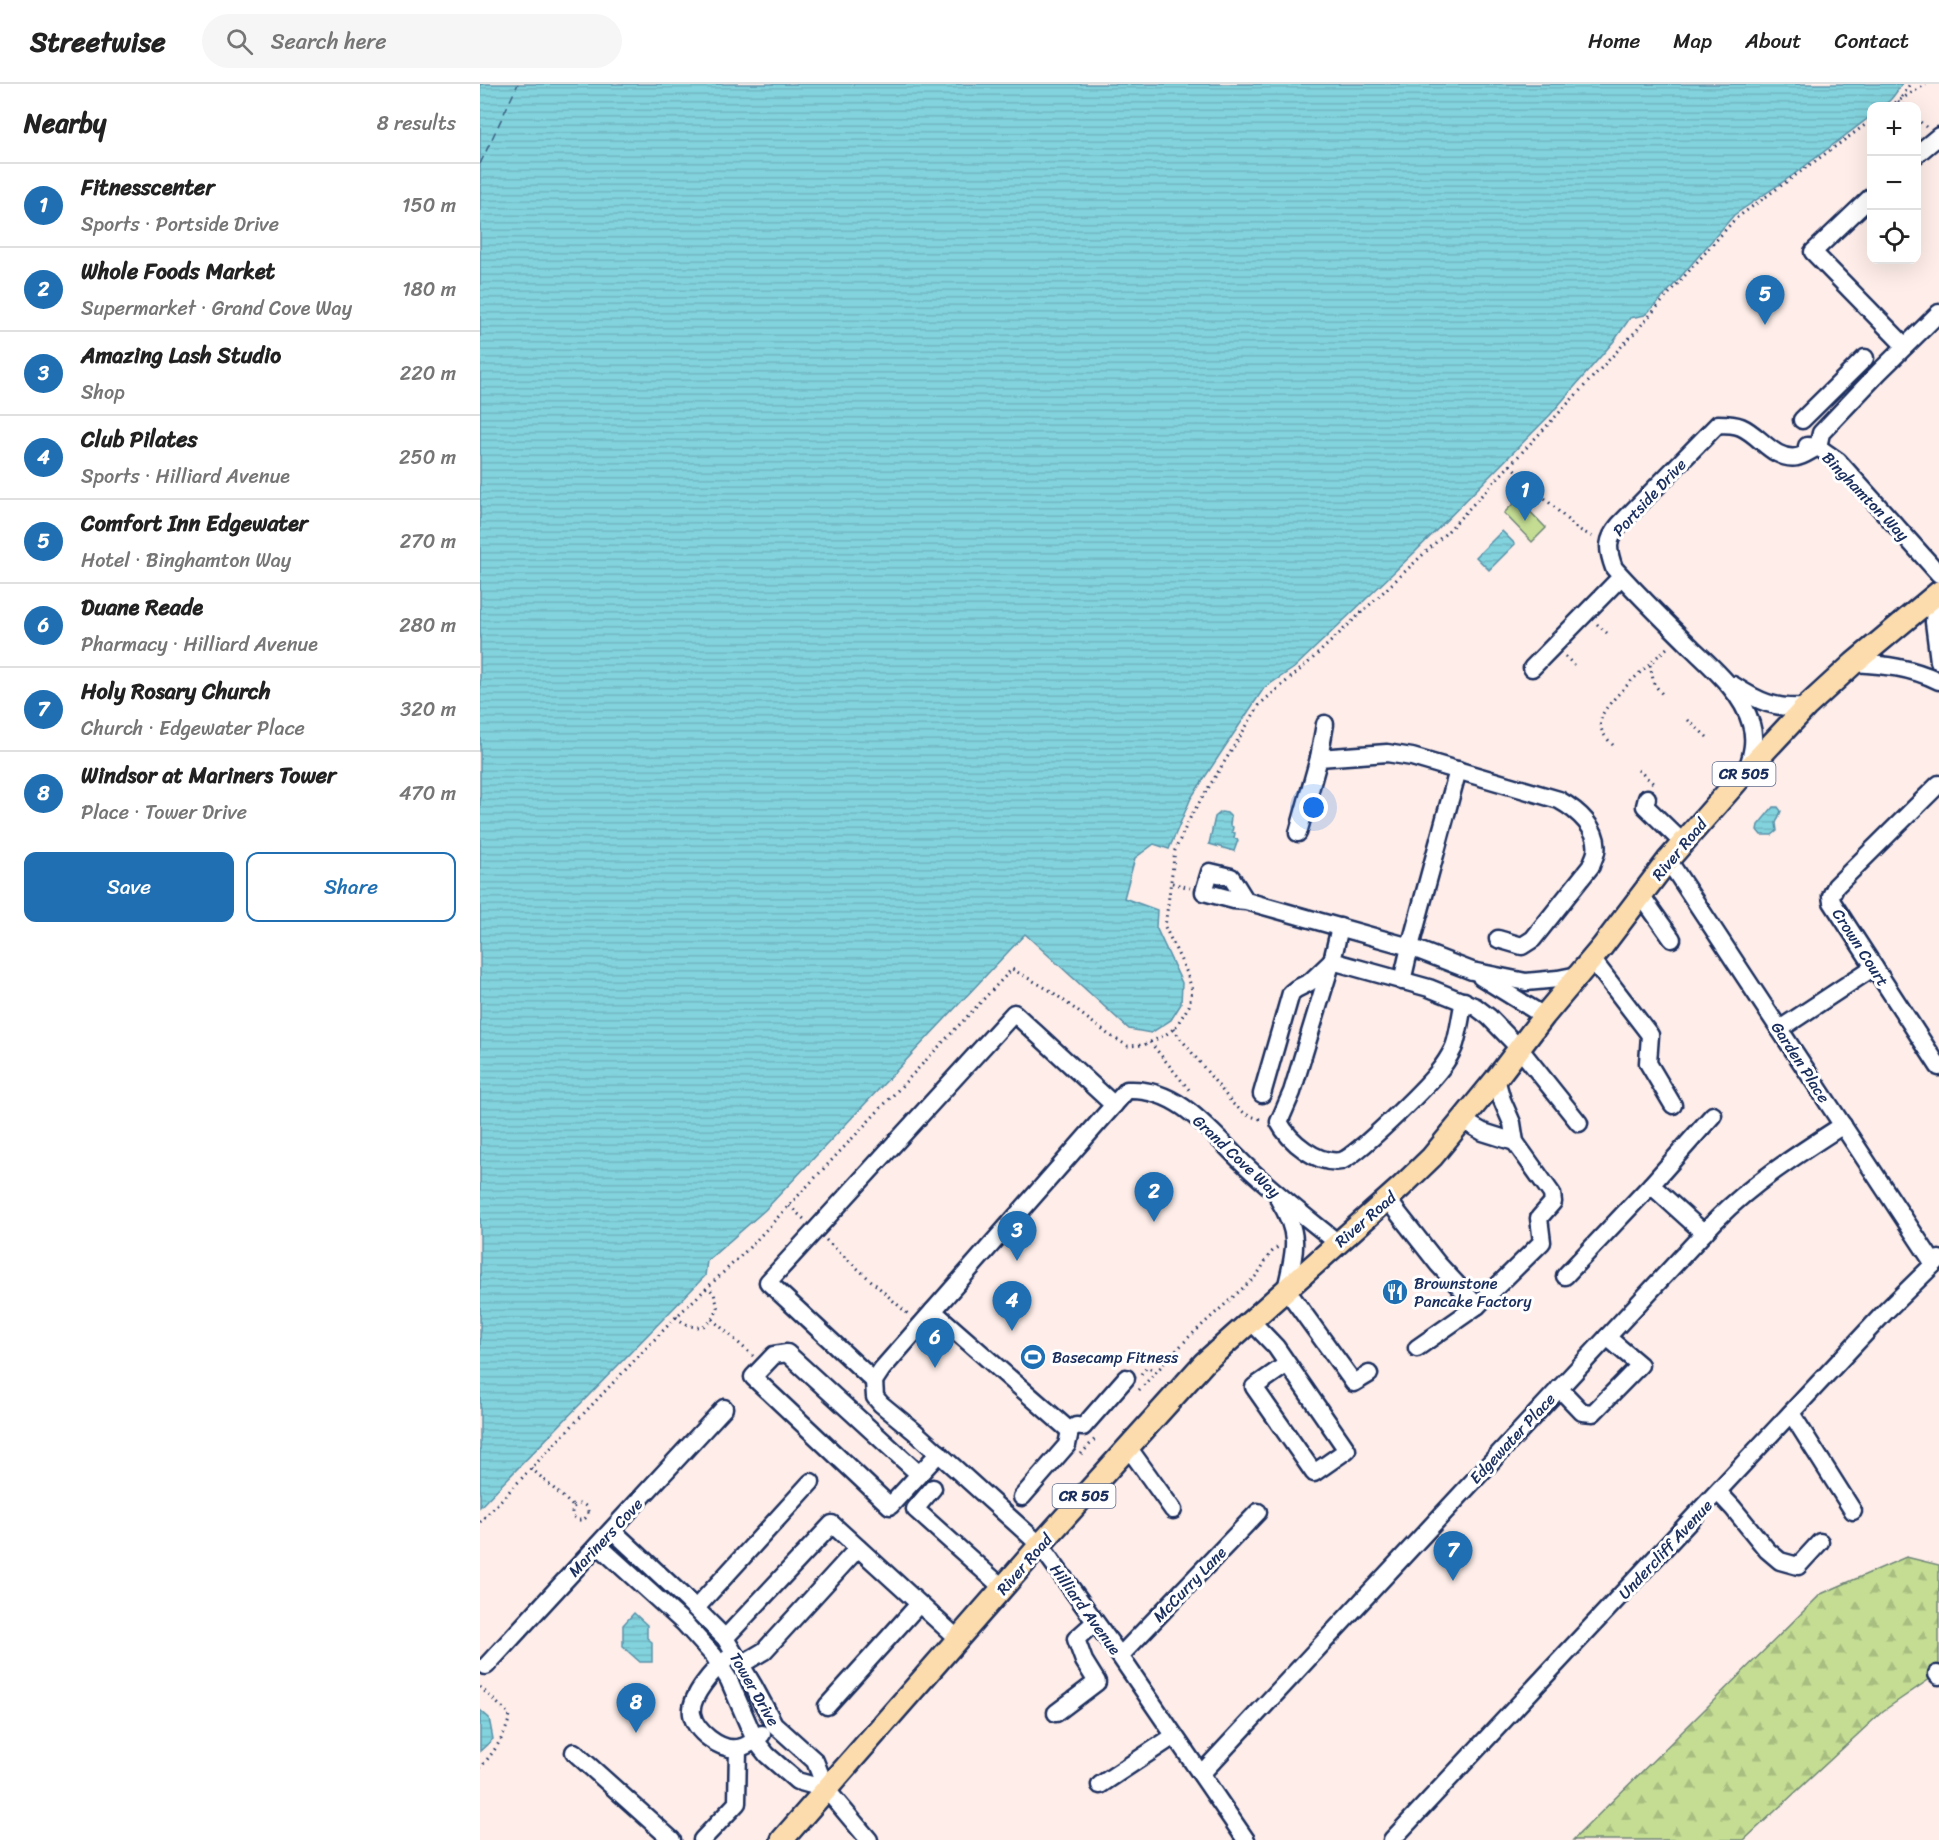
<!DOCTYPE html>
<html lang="en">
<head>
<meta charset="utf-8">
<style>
  body { margin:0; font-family:Sriracha,sans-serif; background:#f6f6f6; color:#222 }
  .controls { position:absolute; right:18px; top:18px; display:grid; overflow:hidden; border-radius:12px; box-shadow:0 6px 24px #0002 }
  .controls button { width:54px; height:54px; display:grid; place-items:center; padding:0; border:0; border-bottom:2px solid #e0e0e0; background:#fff; color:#222; font:30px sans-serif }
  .you { position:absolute; left:834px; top:724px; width:21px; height:21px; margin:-15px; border:4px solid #fff; border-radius:50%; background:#1a73e8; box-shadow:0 0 0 9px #1a73e833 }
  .badge { display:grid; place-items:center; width:39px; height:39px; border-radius:50%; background:#1f6fb2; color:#fff; font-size:20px; font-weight:700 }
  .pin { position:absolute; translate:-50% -50px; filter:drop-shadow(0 2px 3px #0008) }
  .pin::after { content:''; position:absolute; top:32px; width:21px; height:18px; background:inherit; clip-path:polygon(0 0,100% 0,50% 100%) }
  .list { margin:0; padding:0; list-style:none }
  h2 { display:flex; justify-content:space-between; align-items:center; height:78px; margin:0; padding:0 24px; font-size:26px }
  h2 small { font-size:20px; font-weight:400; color:#767676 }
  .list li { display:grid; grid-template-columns:39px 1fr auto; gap:18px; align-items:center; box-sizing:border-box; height:84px; padding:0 24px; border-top:2px solid #e0e0e0 }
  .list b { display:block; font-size:22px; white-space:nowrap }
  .list p { margin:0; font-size:20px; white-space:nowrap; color:#767676 }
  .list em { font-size:20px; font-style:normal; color:#767676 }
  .actions { display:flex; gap:12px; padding:18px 24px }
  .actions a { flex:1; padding:14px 0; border:2px solid #1f6fb2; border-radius:12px; text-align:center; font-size:21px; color:#1f6fb2 }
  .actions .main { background:#1f6fb2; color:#fff }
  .icon { flex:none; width:33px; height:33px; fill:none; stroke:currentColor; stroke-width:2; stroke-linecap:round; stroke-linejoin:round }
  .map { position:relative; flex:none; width:1459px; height:1756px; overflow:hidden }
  header { display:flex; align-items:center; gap:36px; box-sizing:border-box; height:84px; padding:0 30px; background:#fff; border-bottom:2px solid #e0e0e0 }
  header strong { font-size:28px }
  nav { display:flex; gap:33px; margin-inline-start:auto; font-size:21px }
  .search { width:420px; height:54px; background:#f6f6f6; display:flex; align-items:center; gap:15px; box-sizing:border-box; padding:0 21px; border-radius:33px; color:#767676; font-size:22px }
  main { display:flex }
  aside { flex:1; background:#fff }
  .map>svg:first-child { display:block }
  .forest { fill:url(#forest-firs); stroke:#708678; stroke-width:1.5 }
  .park { fill:#c4dd93; stroke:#708678; stroke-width:1.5 }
  .water { fill:url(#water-rules); stroke:#5991aa; stroke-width:1.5 }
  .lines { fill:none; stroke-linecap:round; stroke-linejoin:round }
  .ferry { stroke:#3a6084; stroke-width:1.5; stroke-dasharray:8 6; stroke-linecap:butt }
  .minor-casing { stroke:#1b2f5e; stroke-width:21 }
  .major-casing { stroke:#1b2f5e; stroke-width:26 }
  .path { stroke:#1b2f5e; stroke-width:3; stroke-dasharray:1.5 4.5; stroke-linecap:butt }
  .minor { stroke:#fff; stroke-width:16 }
  .major { stroke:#fcdcac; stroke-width:21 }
  .labels { text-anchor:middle; stroke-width:6; stroke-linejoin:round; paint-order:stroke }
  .shield { fill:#fff; stroke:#5f6d8e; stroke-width:1.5 }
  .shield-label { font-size:15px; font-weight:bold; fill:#1b2f5e }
  .street-label { font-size:16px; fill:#1b2f5e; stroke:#fff }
  .poi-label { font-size:16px; fill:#1b2f5e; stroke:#fff; text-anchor:start }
</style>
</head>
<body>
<header>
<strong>Streetwise</strong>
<div class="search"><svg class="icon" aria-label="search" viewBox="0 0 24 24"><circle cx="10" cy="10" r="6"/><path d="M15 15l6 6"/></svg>Search here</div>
<nav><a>Home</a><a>Map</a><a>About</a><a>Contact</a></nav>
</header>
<main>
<aside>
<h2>Nearby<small>8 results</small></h2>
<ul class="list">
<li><span class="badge">1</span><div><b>Fitnesscenter</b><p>Sports · Portside Drive</p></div><em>150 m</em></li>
<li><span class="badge">2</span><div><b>Whole Foods Market</b><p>Supermarket · Grand Cove Way</p></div><em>180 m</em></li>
<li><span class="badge">3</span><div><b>Amazing Lash Studio</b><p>Shop</p></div><em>220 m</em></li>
<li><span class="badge">4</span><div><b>Club Pilates</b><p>Sports · Hilliard Avenue</p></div><em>250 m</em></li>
<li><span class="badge">5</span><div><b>Comfort Inn Edgewater</b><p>Hotel · Binghamton Way</p></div><em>270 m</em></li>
<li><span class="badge">6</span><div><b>Duane Reade</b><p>Pharmacy · Hilliard Avenue</p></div><em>280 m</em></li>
<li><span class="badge">7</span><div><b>Holy Rosary Church</b><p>Church · Edgewater Place</p></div><em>320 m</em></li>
<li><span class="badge">8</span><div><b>Windsor at Mariners Tower</b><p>Place · Tower Drive</p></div><em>470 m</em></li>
</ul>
<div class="actions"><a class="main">Save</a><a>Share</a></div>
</aside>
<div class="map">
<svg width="1459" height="1756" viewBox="0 0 1459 1756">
  <defs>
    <pattern id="forest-firs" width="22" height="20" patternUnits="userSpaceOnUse" patternTransform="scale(1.5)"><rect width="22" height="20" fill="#c4dd93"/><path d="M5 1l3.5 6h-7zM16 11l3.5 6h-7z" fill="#a8be81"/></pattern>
    <pattern id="water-rules" width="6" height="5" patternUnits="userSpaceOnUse" patternTransform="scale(1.5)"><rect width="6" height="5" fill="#82d3dd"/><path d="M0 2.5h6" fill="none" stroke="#70b5c0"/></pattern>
  </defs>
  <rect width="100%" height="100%" fill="#feede8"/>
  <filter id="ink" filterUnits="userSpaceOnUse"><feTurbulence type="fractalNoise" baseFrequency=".0167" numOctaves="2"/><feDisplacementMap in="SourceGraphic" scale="12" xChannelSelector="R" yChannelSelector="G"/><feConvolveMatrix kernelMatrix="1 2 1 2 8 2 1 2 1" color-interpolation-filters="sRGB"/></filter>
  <g filter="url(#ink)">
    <path class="forest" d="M1426,1473L1459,1481V1581L1457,1590L1403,1627L1264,1756H1093L1341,1510Z"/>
    <path class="park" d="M1038,415L1066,444L1052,458L1024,429Z"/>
    <g class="water">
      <path d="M0,0H1422C1412,14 1410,22 1392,22L1391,32L1313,91L1254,131L1185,211L1165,231L1150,234L1134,257L1070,331L935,468L814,584L784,604L711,714L689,765L674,760L655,774L644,814L677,826L676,843L702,899L701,920L691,936L671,949L649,945L545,850L285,1126L227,1177L225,1192L0,1423Z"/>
      <path d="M1022,447L1035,460L1009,486L996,473Z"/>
      <path d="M1293,723H1298L1301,727L1296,739L1297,747L1292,751H1281L1277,746L1278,741Z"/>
      <path d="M741,728L747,729L751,733L750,741L753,743L752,748L755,749L754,754L758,756L754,767L729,760L735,733Z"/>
      <path d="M154,1529L167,1541V1554L172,1558V1578H160L143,1563V1541Z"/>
      <path d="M0,1626L9,1634L13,1655L0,1667Z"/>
    </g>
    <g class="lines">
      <path class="ferry" d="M0,80L38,0"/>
      <g class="minor-casing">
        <g id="minor">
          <path d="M1436,71L1459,52"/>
          <path d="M1392,112L1333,168L1425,262"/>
          <path d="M1322,336L1385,274"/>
          <path d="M1327,362L1338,363L1358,377L1459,490"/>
          <path d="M1338,363L1341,349L1399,288L1459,229"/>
          <path d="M1456,511L1454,538L1459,577"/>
          <path d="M1374,579C1405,581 1430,583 1459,597"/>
          <path d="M1052,584L1141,493"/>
          <path d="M1253,601C1279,618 1295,625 1326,623"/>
          <path d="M839,674L845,640"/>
          <path d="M1267,686C1272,671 1276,656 1271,640C1263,610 1234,585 1212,564C1186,538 1159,512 1134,484C1127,465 1126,456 1140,440L1238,340C1245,340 1254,340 1261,343C1280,351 1294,377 1317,373C1324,372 1331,366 1338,363"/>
          <path d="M1459,700L1356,802L1351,812L1352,818L1459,983"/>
          <path d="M1167,714L1165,722L1203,759"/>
          <path d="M818,749L839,674L907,669L932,673L1079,716C1097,726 1120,745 1116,768C1115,773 1112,778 1111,782L1053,855L1042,862L1018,855"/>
          <path d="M1188,776L1454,1180"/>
          <path d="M1161,811L1192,855"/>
          <path d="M766,817L754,816L724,808L730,788L751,793L766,817L930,863L978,686"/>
          <path d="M860,843L852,877L949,904L996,923L1009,933L1039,964L1099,1039"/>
          <path d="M1112,875L1170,951L1168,979L1193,1021"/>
          <path d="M1001,893L1064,932"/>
          <path d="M922,897L930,863L992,887L1046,898L1078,895L1098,891"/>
          <path d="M1300,945L1394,883"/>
          <path d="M782,1010L811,909L816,905L830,898L852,877L812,1008L799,1038C809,1057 837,1081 861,1077C875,1074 946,1003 958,988C964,981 969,973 973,965C978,956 981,928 984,917"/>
          <path d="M982,1036L1003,1048L1035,1058"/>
          <path d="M1171,1101L1233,1031"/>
          <path d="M907,1115L958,1180L997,1222"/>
          <path d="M799,1116C821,1151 815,1167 806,1205L874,1299L889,1290"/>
          <path d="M1085,1192L1171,1101L1224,1149"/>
          <path d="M453,1227L590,1347"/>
          <path d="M770,1236L796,1263L867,1366L834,1389L774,1303L807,1280"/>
          <path d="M937,1264L997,1222L1062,1158L1059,1134L1073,1118L1072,1110L1035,1058L1032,1039L1022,1016L1016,995"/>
          <path d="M394,1297L402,1285L647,1006C668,1005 686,1011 703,1023C725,1038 744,1061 763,1079C793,1108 826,1133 858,1159"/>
          <path d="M394,1297L288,1198L534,929L634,1021"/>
          <path d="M394,1297L395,1313L401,1320L435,1348L560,1461L640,1572L766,1756"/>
          <path d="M1079,1304L1102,1328L1113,1329L1160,1281L1127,1253"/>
          <path d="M1311,1329L1373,1427"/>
          <path d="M648,1363L693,1426"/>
          <path d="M439,1390L307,1269L294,1271L273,1293L410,1422L459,1369"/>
          <path d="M453,1404L435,1425L523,1504"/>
          <path d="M1238,1408L1253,1424L1287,1466L1300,1477L1318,1482L1340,1458"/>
          <path d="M542,1413L587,1361L590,1347L596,1342L603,1343L646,1294"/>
          <path d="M132,1446L208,1517L245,1554L273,1601L294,1640L335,1677L346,1705L389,1756"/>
          <path d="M118,1461L204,1539L234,1572L249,1596L275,1656L287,1671L317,1697L346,1705"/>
          <path d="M216,1524L331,1398"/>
          <path d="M245,1554L352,1440L478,1555"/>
          <path d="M640,1572L778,1428"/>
          <path d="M247,1575C234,1585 209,1613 212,1630C215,1647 240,1667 258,1664C266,1663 276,1656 282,1650"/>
          <path d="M262,1580L284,1567L378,1464"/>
          <path d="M6,1582L244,1324"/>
          <path d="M1457,1590L1459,1592"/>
          <path d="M347,1622L439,1520"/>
          <path d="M576,1629L617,1598L604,1577L596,1555L615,1538"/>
          <path d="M94,1668L192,1756"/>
          <path d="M721,1690L1236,1136C1274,1098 1318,1070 1363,1041"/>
          <path d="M620,1701L694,1652"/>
          <path d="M222,1756L257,1719L258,1664"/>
          <path d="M912,1756L1406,1227L1459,1175"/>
        </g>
      </g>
      <g class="major-casing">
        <path id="major" d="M302,1756L560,1461L724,1279L921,1103L952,1073L1016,995L1064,932L1122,863L1188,776L1267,686L1326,623L1374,579L1459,508"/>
      </g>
      <g class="path">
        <path d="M1422,13L1430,0"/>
        <path d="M1418,17L1425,22"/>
        <path d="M1410,22L1446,0"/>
        <path d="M1436,34L1446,43"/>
        <path d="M1030,381L1096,444L1115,454"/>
        <path d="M1117,540L1127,549"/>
        <path d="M1085,572L1094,581"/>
        <path d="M1170,581L1174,600L1183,611"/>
        <path d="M1208,636L1227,653"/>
        <path d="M1133,661C1125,653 1117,644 1122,632C1126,618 1175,575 1188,563"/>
        <path d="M1158,686L1173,699"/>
        <path d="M692,799L710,804"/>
        <path d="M693,945L753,1020L767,1031L783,1036"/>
        <path d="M670,958L711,1008"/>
        <path d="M309,1122L324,1135"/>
        <path d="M346,1156L428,1230"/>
        <path d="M196,1233C213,1248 231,1247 238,1223L234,1210L228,1203"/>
        <path d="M232,1235L273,1272"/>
        <path d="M661,1290L667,1283L676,1288"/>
        <path d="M659,1306L709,1253L774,1194C784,1184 786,1170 798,1163"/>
        <path d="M601,1370L615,1355"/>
        <path d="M51,1384L94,1423"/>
        <circle cx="100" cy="1428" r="8"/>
        <path d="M0,1438L196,1233L267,1166L532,885L571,907L629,951L648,962L664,961L685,951L695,944L709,922L712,906L707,889L685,843L695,766L711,732L780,620L829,578L968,447L1157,246L1255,135L1392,36"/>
        <path d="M0,1603L30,1631C26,1651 14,1668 0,1684"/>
      </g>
      <use href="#minor" class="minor"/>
      <use href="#major" class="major"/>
    </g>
  </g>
  <defs>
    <g id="restaurant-disc" transform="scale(1.35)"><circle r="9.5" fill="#1f6fb2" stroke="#fff"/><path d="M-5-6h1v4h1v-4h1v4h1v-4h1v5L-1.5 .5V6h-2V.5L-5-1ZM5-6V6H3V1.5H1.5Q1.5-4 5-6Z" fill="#fff"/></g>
    <g id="stadium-disc" transform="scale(1.35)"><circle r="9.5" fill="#1f6fb2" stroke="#fff"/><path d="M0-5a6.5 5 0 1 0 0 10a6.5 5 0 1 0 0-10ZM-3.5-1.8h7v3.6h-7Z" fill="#fff"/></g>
  </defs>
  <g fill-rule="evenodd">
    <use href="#restaurant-disc" x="915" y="1208"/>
    <use href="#stadium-disc" x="553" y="1273"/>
  </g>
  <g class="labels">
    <g class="shield">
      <rect x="1232.5" y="678" width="63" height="24" rx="4.5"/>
      <rect x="572.5" y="1400" width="63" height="24" rx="4.5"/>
    </g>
    <g class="shield-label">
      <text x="1264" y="695">CR 505</text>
      <text x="604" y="1417">CR 505</text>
    </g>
    <g class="street-label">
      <text transform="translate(1386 412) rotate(46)" y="6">Binghamton Way</text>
      <text transform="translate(1169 413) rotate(-47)" y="6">Portside Drive</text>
      <text transform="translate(1199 765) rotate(-50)" y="6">River Road</text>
      <text transform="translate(1381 863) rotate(57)" y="6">Crown Court</text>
      <text transform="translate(1321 978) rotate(57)" y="6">Garden Place</text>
      <text transform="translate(757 1072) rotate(43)" y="6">Grand Cove Way</text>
      <text transform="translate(885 1135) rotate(-41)" y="6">River Road</text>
      <text transform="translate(1032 1354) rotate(-47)" y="6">Edgewater Place</text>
      <text transform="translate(125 1453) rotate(-47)" y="6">Mariners Cove</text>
      <text transform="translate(1185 1465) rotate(-47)" y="6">Undercliff Avenue</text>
      <text transform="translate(544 1480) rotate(-49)" y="6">River Road</text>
      <text transform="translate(709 1500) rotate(-46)" y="6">McCurry Lane</text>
      <text transform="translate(606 1525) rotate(54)" y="6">Hilliard Avenue</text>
      <text transform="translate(275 1605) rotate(60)" y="6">Tower Drive</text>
    </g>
    <g class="poi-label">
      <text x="934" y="1205">Brownstone<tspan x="934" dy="18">Pancake Factory</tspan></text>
      <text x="572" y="1279">Basecamp Fitness</text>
    </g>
  </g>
</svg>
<div class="controls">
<button>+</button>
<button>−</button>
<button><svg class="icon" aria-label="locate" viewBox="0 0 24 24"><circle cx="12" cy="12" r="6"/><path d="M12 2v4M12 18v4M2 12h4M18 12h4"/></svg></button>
</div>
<div class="you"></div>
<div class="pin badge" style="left:1045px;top:437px">1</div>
<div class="pin badge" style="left:674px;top:1138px">2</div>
<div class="pin badge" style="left:537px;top:1177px">3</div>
<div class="pin badge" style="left:532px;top:1247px">4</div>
<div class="pin badge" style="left:1285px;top:241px">5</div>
<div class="pin badge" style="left:455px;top:1284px">6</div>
<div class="pin badge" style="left:973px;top:1497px">7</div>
<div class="pin badge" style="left:156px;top:1649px">8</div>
</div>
</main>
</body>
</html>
